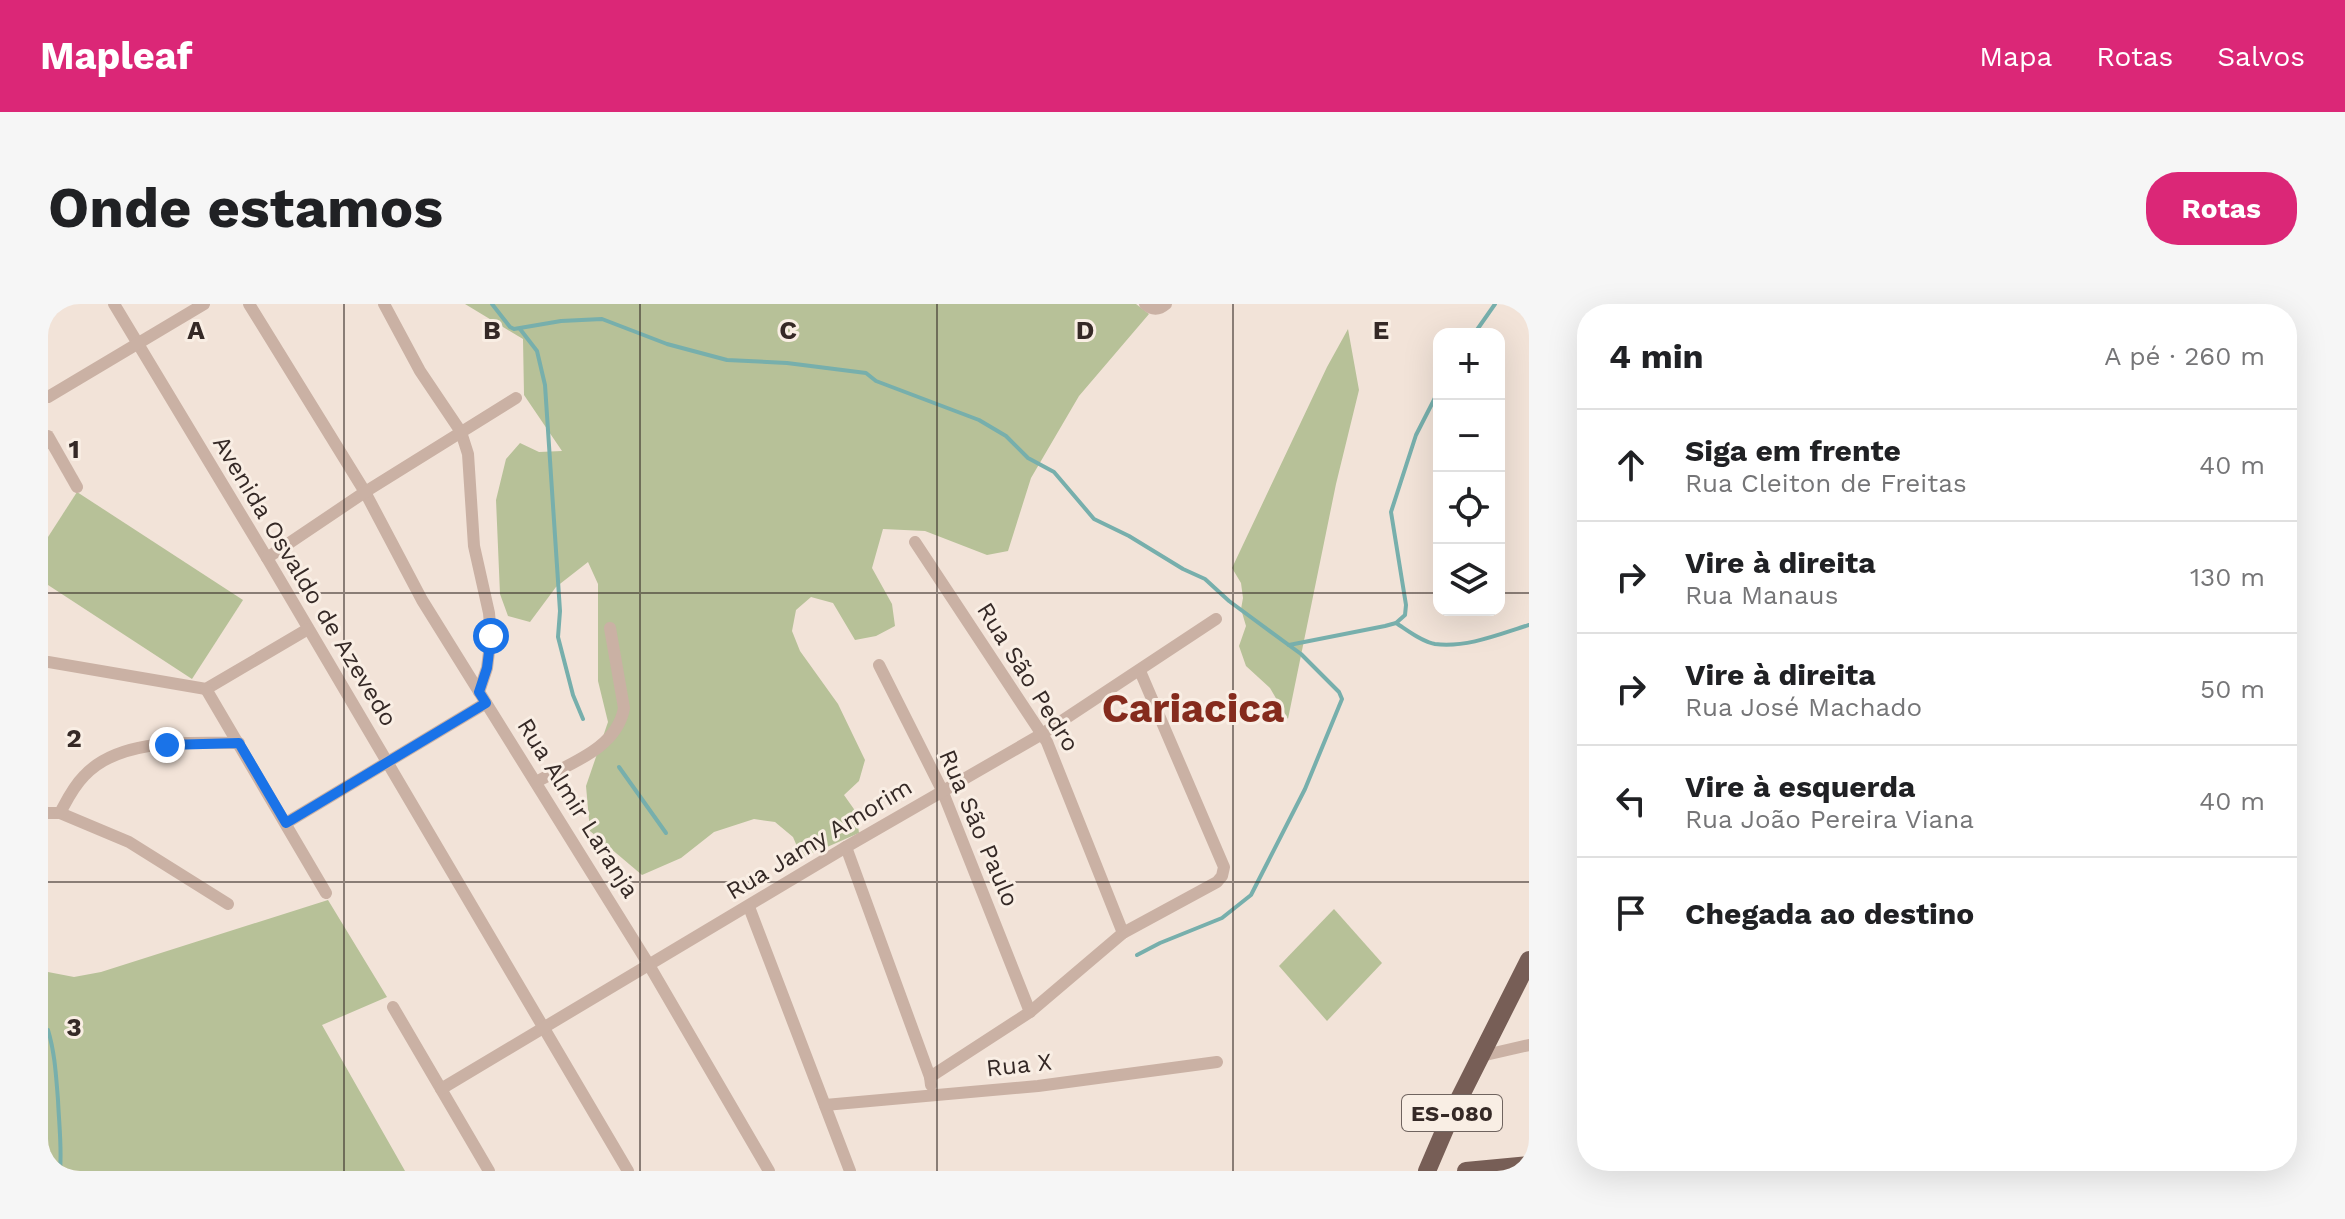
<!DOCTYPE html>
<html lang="pt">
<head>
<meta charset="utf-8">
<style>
  body { margin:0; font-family:"Work Sans",sans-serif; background:#f6f6f6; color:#202124 }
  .controls { position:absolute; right:24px; top:24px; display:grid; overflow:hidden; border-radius:16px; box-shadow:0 8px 32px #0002 }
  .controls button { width:72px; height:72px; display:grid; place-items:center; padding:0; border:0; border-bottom:2px solid #e0e0e0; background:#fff; color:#202124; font:40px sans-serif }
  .stop { position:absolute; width:24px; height:24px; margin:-18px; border:6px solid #1a73e8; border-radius:50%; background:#fff }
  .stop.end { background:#1a73e8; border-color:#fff; box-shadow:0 2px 8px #0008 }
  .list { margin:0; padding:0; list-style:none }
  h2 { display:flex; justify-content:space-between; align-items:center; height:104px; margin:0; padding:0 32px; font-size:34px }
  h2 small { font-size:26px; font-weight:400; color:#757577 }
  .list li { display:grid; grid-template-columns:52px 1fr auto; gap:24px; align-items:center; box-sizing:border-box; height:112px; padding:0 32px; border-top:2px solid #e0e0e0 }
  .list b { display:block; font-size:30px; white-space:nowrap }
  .list p { margin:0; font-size:26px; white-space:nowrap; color:#757577 }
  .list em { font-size:26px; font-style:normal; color:#757577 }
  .icon { flex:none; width:44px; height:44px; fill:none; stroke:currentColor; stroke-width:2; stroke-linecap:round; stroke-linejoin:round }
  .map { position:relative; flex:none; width:1481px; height:867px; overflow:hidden; border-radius:32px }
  header { display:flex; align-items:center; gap:48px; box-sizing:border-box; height:112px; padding:0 40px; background:#db2777; color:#fff }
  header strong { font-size:38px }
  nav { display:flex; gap:44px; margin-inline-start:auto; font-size:28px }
  .intro { display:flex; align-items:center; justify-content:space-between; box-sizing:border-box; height:192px; padding:0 48px }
  h1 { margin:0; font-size:56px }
  .button { padding:20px 36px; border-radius:32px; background:#db2777; color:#fff; font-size:28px; font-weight:700 }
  main { display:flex; gap:48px; padding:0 48px }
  aside { flex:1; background:#fff; border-radius:32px; box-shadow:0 8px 32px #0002 }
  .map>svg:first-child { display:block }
  .green { fill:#b7c198 }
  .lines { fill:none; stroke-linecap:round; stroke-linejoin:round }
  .stream { stroke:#77afac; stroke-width:4 }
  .minor { stroke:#cab1a4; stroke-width:12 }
  .primary { stroke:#775e56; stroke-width:18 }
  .route { stroke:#1a73e8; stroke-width:10 }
  .grid { fill:none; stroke:#352926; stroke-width:2; stroke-opacity:0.55 }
  .labels { text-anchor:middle; stroke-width:6; stroke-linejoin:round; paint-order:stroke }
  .shield { fill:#f9eee4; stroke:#70645f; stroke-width:2 }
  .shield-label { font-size:22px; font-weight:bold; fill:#352926 }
  .street-label { font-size:24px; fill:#352926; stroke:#f9eee4 }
  .town-label { font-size:40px; font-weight:bold; fill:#852b1d; stroke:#f9eee4 }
  .grid-label { font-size:26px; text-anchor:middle; font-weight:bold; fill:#352926; stroke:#f9eee4; stroke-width:6; stroke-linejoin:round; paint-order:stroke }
</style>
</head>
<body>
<header>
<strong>Mapleaf</strong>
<nav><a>Mapa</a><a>Rotas</a><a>Salvos</a></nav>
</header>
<div class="intro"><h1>Onde estamos</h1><a class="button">Rotas</a></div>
<main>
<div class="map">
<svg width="1481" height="867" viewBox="0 0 1481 867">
  <rect width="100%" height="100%" fill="#f2e3d8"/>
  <g class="green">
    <path d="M417,0H1088L1101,10L1031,92L983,174L960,247L939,251L877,227L835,225L824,264L844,300L847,322L828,332L807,336L785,299L763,293L748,306L744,327L752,347L790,400L817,456L811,477L796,491L808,508L811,529L754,554L745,533L727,518L706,515L666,528L633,554L594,571L542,527L538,482L560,418L550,377V280L540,258L508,283L482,318L460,312L452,290L448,196L458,155L472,139L491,148L514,147L476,91L475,35Z"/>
    <path d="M1300,25L1311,86L1288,180L1240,415L1222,384L1198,362L1191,342L1198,322L1193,305L1195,294L1193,279L1184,264L1279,63Z"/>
    <path d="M29,188L195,296L144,375L0,281V233Z"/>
    <path d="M280,596L339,693L274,721L357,867H0V668L26,673L53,668Z"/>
    <path d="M1286,605L1334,659L1279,717L1231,662Z"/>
  </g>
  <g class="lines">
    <g class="stream">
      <path d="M444,0L462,23L466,25L513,17L554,15L619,40L679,56L739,59L818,69L828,77L931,116L958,132L980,154L1006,168L1046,215L1081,232L1135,265L1157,275L1181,297L1253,350L1291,388L1294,395L1257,485L1203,591L1174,614L1112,639L1089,651"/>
      <path d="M472,25L489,47L497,81L512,307L510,333L525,391L535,415"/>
      <path d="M1426,30L1447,0"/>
      <path d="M1348,319C1359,326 1374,338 1387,340C1419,344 1452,330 1481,321"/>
      <path d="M1241,341L1337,322L1348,319L1357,311L1358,301L1343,208L1368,131L1391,86"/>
      <path d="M571,463L618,529"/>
      <path d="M0,726C7,749 8,772 10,796C11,820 14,843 12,867"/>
    </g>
    <g class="minor">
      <path d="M66,0L219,254L580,867"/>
      <path d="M201,0L317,188L374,296L601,661L721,867"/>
      <path d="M336,0L372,67L413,128L420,150L426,242L441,309L443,332L439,364L431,388"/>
      <path d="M1097,0C1104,6 1111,6 1118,0"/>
      <path d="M0,93L156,0"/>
      <path d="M0,132L29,183"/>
      <path d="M867,238L999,438L1075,629"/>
      <path d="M219,254L317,188L468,94"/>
      <path d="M0,358L158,385L260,325"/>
      <path d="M831,361L894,486L982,708"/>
      <path d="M158,385L278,589"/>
      <path d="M488,478C520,460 569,445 576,404L562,324"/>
      <path d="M0,509H12L81,538L180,600"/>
      <path d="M12,509C19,496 25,483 36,472C72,433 142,439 191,439"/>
      <path d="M238,519L438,399"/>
      <path d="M798,543L882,773L883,781"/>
      <path d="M701,603L802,867"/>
      <path d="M345,703L441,867"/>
      <path d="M1433,752L1481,741"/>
      <path d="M882,773L982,708L1075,629L1169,578L1174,572L1176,563L1092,367"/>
      <path d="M393,785L798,543L994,430L1168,315"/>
      <path d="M777,801L990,782L1169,758"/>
    </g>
    <g class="primary">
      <path d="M1379,867L1403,811L1481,656"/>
      <path d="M1418,867L1481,861"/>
    </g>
  </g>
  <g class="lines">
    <path class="route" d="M119,441L191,439L238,519L438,399L431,388L439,364L443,332"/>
  </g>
  <path class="grid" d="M296,0V867M592,0V867M889,0V867M1185,0V867M0,289H1391M1451,289H1481M0,578H1481"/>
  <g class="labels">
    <rect class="shield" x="1354" y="791" width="100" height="36" rx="6"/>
    <g class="shield-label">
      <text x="1404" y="817">ES-080</text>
    </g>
    <g class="street-label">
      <text transform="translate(257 277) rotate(59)" y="8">Avenida Osvaldo de Azevedo</text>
      <text transform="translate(980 373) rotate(58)" y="8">Rua São Pedro</text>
      <text transform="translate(530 504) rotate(58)" y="8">Rua Almir Laranja</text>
      <text transform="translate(931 524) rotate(67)" y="8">Rua São Paulo</text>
      <text transform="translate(771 535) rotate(-31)" y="8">Rua Jamy Amorim</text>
      <text transform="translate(971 761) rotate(-6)" y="8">Rua X</text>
    </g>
    <g class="town-label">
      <text x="1145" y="418">Cariacica</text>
    </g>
  </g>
  <g class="grid-label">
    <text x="148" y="35">A</text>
    <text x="444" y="35">B</text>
    <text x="740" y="35">C</text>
    <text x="1037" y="35">D</text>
    <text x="1333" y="35">E</text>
    <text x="26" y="154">1</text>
    <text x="26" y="443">2</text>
    <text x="26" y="732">3</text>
  </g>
</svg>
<div class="controls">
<button>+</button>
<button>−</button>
<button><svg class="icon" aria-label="locate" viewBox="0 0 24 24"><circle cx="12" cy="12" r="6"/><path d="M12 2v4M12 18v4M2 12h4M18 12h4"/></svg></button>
<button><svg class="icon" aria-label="layers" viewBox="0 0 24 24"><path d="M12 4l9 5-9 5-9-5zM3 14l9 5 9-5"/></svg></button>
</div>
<div class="stop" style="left:443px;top:332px"></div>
<div class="stop end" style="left:119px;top:441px"></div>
</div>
<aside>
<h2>4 min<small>A pé · 260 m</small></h2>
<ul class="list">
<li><svg class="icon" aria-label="ahead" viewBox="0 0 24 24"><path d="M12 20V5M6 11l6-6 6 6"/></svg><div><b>Siga em frente</b><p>Rua Cleiton de Freitas</p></div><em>40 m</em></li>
<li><svg class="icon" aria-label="right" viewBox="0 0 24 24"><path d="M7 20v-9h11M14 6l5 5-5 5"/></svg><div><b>Vire à direita</b><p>Rua Manaus</p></div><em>130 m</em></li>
<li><svg class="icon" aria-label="right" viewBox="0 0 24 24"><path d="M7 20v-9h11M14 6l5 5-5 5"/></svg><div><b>Vire à direita</b><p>Rua José Machado</p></div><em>50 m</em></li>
<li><svg class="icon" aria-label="left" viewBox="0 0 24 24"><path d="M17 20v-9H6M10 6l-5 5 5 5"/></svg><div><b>Vire à esquerda</b><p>Rua João Pereira Viana</p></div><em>40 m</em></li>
<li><svg class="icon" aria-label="arrive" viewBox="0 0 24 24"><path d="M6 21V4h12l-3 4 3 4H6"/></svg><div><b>Chegada ao destino</b></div></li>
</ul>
</aside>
</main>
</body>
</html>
